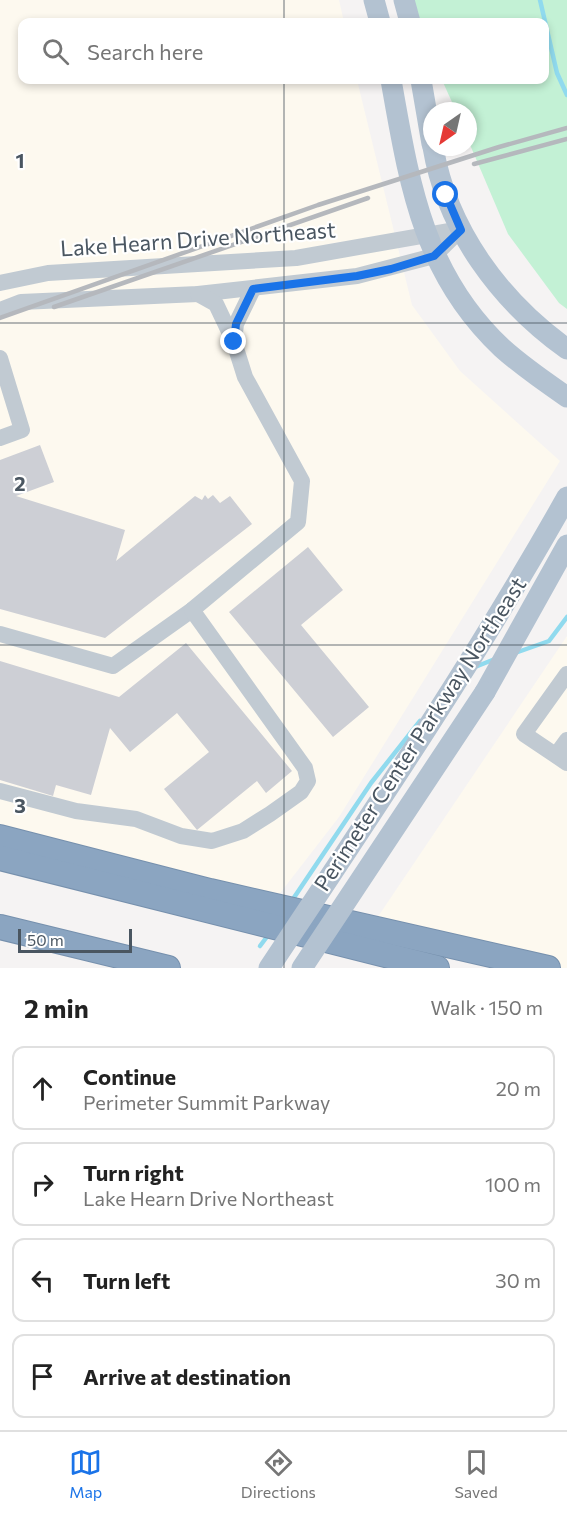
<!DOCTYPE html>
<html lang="en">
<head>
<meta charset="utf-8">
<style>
  body { margin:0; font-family:Commissioner,sans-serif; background:#f6f6f6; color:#222 }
  .compass { position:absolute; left:423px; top:102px; width:54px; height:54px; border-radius:50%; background:#fff; box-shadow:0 3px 9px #0003; rotate:214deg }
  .scale { position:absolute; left:18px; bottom:15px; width:114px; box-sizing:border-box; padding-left:6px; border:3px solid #4a5661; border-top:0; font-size:16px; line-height:21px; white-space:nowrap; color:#4a5661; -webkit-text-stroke:4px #fff; paint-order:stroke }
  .stop { position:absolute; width:18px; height:18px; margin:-14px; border:4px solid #1a73e8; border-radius:50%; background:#fff }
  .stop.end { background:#1a73e8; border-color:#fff; box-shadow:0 2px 6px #0008 }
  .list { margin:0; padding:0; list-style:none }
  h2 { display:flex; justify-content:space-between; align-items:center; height:78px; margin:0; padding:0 24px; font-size:26px }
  h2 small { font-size:20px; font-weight:400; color:#767676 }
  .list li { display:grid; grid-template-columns:39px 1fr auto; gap:18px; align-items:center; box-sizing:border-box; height:84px; margin:0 12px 12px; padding:0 12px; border:2px solid #e0e0e0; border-radius:12px }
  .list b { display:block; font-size:22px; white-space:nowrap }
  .list p { margin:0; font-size:20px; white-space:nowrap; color:#767676 }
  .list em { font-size:20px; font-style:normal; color:#767676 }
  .icon { flex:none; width:33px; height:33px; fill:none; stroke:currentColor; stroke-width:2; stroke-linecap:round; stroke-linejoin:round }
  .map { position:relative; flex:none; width:567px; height:968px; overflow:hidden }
  .search { position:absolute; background:#fff; box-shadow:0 3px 9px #0003; left:18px; right:18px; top:18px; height:66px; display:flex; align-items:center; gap:15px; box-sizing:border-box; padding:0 21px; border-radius:12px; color:#767676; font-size:22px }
  .sheet { height:462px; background:#fff }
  nav { display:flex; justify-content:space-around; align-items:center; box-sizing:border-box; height:84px; border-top:2px solid #e0e0e0; background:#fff; font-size:16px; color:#767676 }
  nav a { display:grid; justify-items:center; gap:3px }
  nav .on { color:#1a73e8 }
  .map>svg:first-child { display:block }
  .commercial { fill:#fdf9ef }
  .green { fill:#c3f1d5 }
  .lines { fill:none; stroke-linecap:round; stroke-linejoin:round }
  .stream { stroke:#90daee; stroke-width:4.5 }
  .building { fill:#cdcfd5 }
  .highway-casing { stroke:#7690ad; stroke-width:26 }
  .minor { stroke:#c1cad2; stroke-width:16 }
  .major { stroke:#b3c2d1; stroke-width:21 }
  .highway { stroke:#8ba5c1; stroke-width:24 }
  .rail { stroke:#b5b8bd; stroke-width:4.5 }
  .major-bridge { stroke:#b3c2d1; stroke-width:21 }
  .route { stroke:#1a73e8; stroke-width:8 }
  .grid { fill:none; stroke:#4a5661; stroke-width:1.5; stroke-opacity:0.55 }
  .labels { text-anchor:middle; stroke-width:4.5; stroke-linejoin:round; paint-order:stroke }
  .street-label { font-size:22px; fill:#4a5661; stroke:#fff }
  .grid-label { font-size:20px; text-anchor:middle; font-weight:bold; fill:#4a5661; stroke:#fff; stroke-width:4.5; stroke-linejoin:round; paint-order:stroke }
</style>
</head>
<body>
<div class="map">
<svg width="567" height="968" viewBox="0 0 567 968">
  <rect width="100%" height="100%" fill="#f5f3f3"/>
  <g class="commercial">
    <path d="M0,0H339L344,22H22V80H357L412,305L460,371L560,461L339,817L257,923L0,855Z"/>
    <path d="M567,636V968H548L369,930Z"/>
  </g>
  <path class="green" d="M410,0H567V309L559,303L508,234L468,140V111H456L442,80H544V22H419Z"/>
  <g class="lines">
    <g class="stream">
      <path d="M540,0L557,73L567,95"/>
      <path d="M515,653L549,641L567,617"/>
      <path d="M475,667L495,659"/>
      <path d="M291,902L371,783L420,721"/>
      <path d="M260,946L269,934"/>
    </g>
  </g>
  <g class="building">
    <path d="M40,445L54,482L16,496L125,530L116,561L195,496L202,500L205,495L208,499L213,495L220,503L230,496L252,524L105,638L0,609V460Z"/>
    <path d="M308,547L343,590L301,625L369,707L333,737L229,612Z"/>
    <path d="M186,643L292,771L266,793L257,781L197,830L164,789L209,752L177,713L130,752L110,728L91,795L56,785L53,796L0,780V661L119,697Z"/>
  </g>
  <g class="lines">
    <g class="highway-casing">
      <g id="highway">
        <path d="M0,837L210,891L548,968"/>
        <path d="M0,858L437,968"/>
        <path d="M0,927L168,968"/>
      </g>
    </g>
    <g class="minor">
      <path d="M0,283L48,273L296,258L461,229"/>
      <path d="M0,310L21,302L198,294L357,276L434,256L461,229"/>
      <path d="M234,341L236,324L253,289"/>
      <path d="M0,358L22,430L0,438"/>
      <path d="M0,634L113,666L192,610L298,522L302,481L245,377L234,342L216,304L198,294"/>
      <path d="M567,674L524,734L567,763"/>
      <path d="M556,755L567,740"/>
      <path d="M0,791L76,811L136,819L181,836L212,841L243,831L270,814L301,792L308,781L305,768L192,610"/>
    </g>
    <g class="major">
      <path d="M374,0L380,22"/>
      <path d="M404,0L410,22"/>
      <path d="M391,80C409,181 422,273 502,348C522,366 545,382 567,397"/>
      <path d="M421,80L432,144"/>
      <path d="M433,147C447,230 500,301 567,349"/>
      <path d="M485,692L567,545"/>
    </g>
    <use href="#highway" class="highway"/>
    <g class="rail">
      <path d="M474,164L567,139"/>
      <path d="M54,307L368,198"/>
      <path d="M0,318L318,205L499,147L567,128"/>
    </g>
    <g class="major-bridge">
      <path d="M269,968C372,813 476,659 567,497"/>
      <path d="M302,968L485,692"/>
    </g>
  </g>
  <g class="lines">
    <path class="route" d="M234,342L236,324L253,289L357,276L391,269L434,256L461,230L446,195"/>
  </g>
  <path class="grid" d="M284,0V22M284,80V968M0,323H567M0,645H567"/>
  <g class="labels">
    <g class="street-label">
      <text transform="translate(198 239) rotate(-4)" y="8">Lake Hearn Drive Northeast</text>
      <text transform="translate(420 734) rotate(-57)" y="8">Perimeter Center Parkway Northeast</text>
    </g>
  </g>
  <g class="grid-label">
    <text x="20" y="168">1</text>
    <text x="20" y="491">2</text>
    <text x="20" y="813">3</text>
  </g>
</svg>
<svg class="compass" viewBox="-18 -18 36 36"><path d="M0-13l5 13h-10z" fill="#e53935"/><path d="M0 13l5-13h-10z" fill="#767676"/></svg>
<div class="scale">50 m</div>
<div class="stop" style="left:446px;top:195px"></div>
<div class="stop end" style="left:234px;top:342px"></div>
<div class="search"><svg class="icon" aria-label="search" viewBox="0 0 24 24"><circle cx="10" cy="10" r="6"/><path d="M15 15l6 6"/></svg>Search here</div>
</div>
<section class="sheet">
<h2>2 min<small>Walk · 150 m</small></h2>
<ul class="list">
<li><svg class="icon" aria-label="ahead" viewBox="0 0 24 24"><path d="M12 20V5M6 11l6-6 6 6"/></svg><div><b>Continue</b><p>Perimeter Summit Parkway</p></div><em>20 m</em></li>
<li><svg class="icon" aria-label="right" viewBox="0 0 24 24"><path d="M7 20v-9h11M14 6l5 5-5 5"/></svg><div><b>Turn right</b><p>Lake Hearn Drive Northeast</p></div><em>100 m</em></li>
<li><svg class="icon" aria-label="left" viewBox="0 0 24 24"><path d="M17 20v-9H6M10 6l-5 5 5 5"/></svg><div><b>Turn left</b></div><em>30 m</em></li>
<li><svg class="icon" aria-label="arrive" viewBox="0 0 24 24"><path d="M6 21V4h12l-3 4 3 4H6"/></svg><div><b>Arrive at destination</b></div></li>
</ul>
</section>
<nav>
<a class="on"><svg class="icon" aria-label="map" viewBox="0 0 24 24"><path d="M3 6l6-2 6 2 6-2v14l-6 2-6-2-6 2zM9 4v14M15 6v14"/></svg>Map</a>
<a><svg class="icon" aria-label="directions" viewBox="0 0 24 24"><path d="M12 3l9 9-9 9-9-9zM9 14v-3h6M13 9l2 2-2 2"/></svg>Directions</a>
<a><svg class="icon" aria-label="saved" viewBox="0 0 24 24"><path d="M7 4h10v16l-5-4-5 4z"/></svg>Saved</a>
</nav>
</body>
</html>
